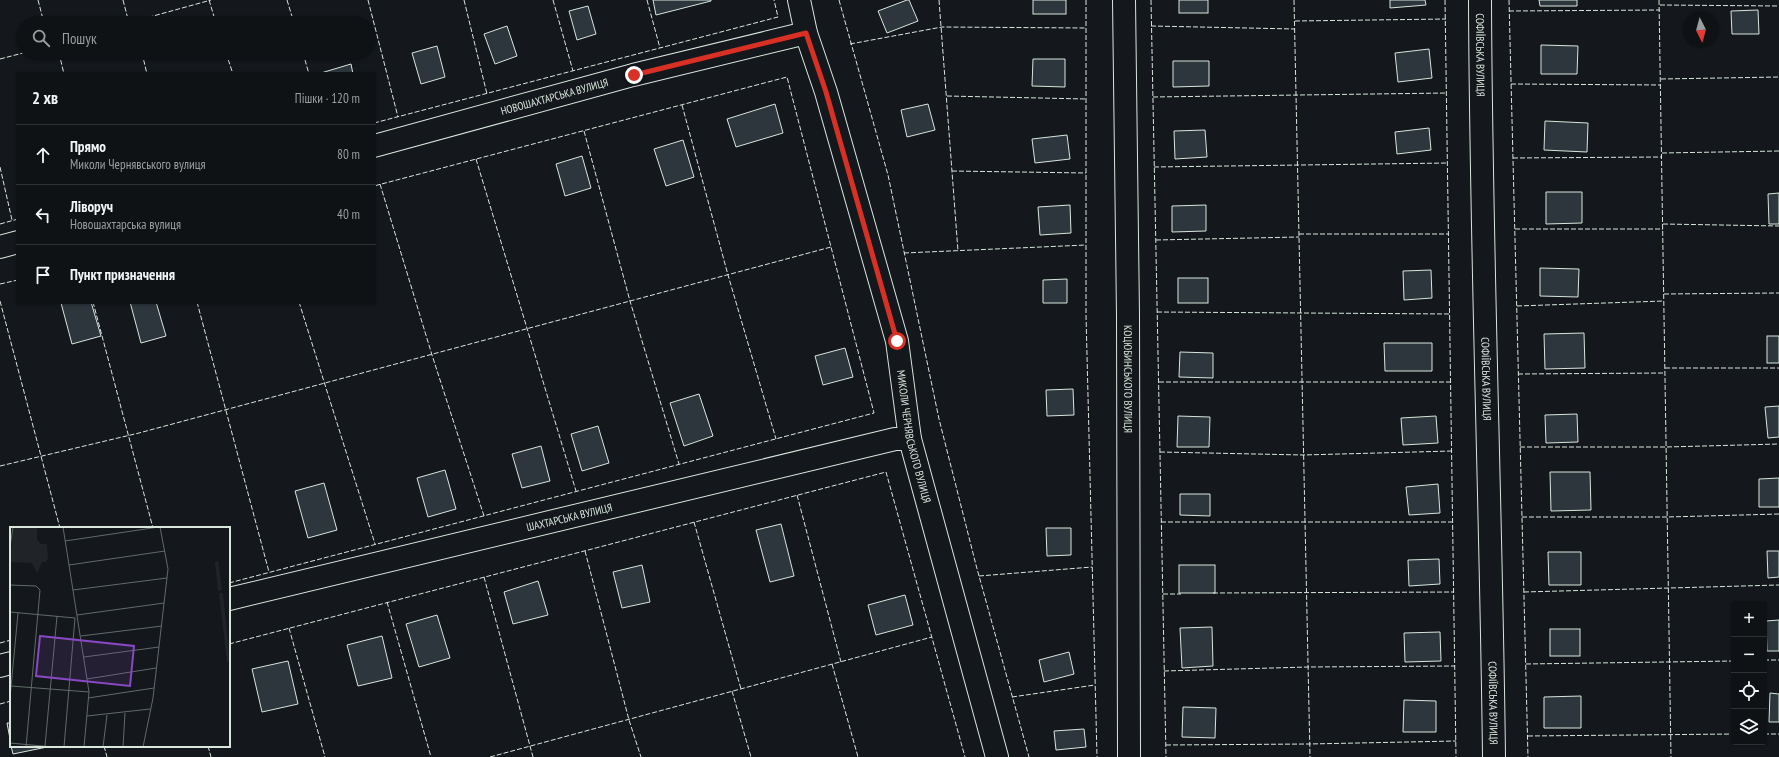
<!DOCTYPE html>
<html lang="uk">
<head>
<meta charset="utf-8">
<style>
  body { margin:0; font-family:"PT Sans Narrow",sans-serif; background:#181b1e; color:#f1f3f6 }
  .controls { position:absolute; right:12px; bottom:12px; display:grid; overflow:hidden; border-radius:4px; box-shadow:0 1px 3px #0004 }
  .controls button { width:36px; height:36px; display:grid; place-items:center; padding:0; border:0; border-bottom:1px solid #2f3234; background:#0f1215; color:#f1f3f6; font:20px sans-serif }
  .compass { position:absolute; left:1683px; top:12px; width:36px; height:36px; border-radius:50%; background:#0f1215; box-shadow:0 1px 3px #0004; rotate:174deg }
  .stop { position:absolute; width:12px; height:12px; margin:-9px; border:3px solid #d93025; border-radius:50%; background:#fff }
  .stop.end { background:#d93025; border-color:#fff; box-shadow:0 1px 4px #0008 }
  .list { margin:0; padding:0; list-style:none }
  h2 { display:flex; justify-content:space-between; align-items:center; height:52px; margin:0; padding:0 16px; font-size:17px }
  h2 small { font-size:13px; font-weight:400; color:#9b9ea0 }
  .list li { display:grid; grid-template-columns:26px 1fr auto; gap:12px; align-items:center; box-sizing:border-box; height:60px; padding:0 16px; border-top:1px solid #2f3234 }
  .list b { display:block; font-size:15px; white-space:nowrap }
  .list p { margin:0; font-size:13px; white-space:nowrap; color:#9b9ea0 }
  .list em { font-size:13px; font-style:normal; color:#9b9ea0 }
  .icon { flex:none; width:22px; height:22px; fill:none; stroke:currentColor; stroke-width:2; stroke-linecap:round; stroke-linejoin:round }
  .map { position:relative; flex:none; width:1779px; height:757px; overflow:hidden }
  .search { position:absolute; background:#0f1215; box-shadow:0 1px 3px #0004; left:16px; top:16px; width:360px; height:44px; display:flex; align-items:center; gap:10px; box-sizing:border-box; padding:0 14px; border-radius:22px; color:#9b9ea0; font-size:15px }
  .panel { position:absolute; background:#0f1215; box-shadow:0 1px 3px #0004; left:16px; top:72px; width:360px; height:232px; border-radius:4px }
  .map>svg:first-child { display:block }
  .building { fill:#2c363c; stroke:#d8e6dc }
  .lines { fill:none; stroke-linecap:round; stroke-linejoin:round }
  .minor-casing { stroke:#d8e6dc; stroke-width:24 }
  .minor { stroke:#14181c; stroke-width:22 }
  .fence { stroke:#d8e6dc; stroke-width:1; stroke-dasharray:5 2; stroke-linecap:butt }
  .route { stroke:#d93025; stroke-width:5 }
  .labels { text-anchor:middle; stroke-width:3; stroke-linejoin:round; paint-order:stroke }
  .street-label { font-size:11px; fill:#d8e6dc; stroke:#14181c }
  .inset-road { fill:none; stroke:#626a69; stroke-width:1 }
  .view { fill:#8948c3; fill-opacity:0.15; stroke:#8948c3; stroke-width:2 }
  .inset-edge { fill:none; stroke:#d8e6dc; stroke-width:2 }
</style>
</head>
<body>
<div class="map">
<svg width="1779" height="757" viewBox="0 0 1779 757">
  <rect width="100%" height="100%" fill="#14181c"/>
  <g class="building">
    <path d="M653,0H711V1L656,15Z"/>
    <path d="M907,0H909L918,21L887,33L878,11Z"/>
    <rect x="1033" y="0" width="33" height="14"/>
    <rect x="1179" y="0" width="29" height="13"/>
    <path d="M1390,0H1425L1426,5L1390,8Z"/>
    <path d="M1539,0H1577V6H1540Z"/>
    <path d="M588,6L596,34L577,40L569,11Z"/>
    <path d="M1758,10L1759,34H1732L1731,11Z"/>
    <path d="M507,26L517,56L495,64L484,34Z"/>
    <path d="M1541,45L1578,46L1577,74H1541Z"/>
    <path d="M437,46L445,77L421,84L412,53Z"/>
    <path d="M1429,49L1432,78L1398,82L1395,53Z"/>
    <path d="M1033,59H1065V87L1032,86Z"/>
    <path d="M1173,61H1209V86L1173,87Z"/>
    <path d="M351,64L353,74H322L321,73Z"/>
    <path d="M775,104L783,133L736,147L727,119Z"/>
    <path d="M928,104L935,130L907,137L901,110Z"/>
    <path d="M1545,121L1588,123L1587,152L1544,150Z"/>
    <path d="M1429,128L1431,150L1397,154L1395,132Z"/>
    <path d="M1205,130L1207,157L1175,159L1174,131Z"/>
    <path d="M1067,135L1070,159L1035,163L1032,139Z"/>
    <path d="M683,140L694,177L666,186L654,149Z"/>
    <path d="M582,156L591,188L565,196L556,164Z"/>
    <path d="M1546,192H1582V223L1546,224Z"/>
    <path d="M1779,193V224H1769L1768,194Z"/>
    <path d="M1070,205L1071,233L1040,235L1038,207Z"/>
    <path d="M1206,205V231L1172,232V206Z"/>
    <path d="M1540,268L1579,269L1578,297L1540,296Z"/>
    <path d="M1431,270L1432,298L1404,300L1403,271Z"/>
    <rect x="1178" y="278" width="30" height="25"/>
    <path d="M1067,279V303H1043V280Z"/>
    <path d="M65,302H91L101,336L72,344L61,303Z"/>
    <path d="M130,302H156L166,336L141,343Z"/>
    <path d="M1584,333L1585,368L1545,369L1544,334Z"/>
    <rect x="1767" y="336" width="12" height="27"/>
    <path d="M1384,343H1432V371H1385Z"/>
    <path d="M845,348L853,377L823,385L815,356Z"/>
    <path d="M1180,352L1213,353V378L1179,377Z"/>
    <path d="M1073,389L1074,415L1047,416L1046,390Z"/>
    <path d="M699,394L713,436L684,446L670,403Z"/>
    <path d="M1779,406V437L1768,438L1765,407Z"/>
    <path d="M1577,414L1578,442L1546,443L1545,415Z"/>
    <path d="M1178,416L1210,417L1209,447H1177Z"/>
    <path d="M1436,416L1438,443L1403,445L1401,418Z"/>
    <path d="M598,426L609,463L582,471L571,434Z"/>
    <path d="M541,446L550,481L522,488L512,454Z"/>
    <path d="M445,470L456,509L428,517L417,478Z"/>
    <path d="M1550,472H1590L1591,510L1551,511Z"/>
    <path d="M1779,478V507H1759V479Z"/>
    <path d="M324,483L337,530L308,538L295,491Z"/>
    <path d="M1438,484L1440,513L1409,515L1406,487Z"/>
    <path d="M1180,494H1210V516L1180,515Z"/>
    <path d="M781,524L794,576L770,582L756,530Z"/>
    <path d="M1046,528H1071V555L1047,556Z"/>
    <path d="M1767,551H1779V577L1768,578Z"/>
    <path d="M1548,552H1581V585H1549Z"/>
    <path d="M1439,559L1440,584L1409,586L1408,560Z"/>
    <path d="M642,565L650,602L622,608L613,572Z"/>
    <rect x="1179" y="565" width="36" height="28"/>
    <path d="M538,581L548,615L513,624L504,592Z"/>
    <path d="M905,595L913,625L876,635L868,605Z"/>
    <path d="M437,615L450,658L419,667L406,624Z"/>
    <path d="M1779,620V651H1767L1766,621Z"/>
    <path d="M1212,627L1213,666L1182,668L1180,628Z"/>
    <rect x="1550" y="629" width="30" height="27"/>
    <path d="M1440,632L1441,661L1405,662L1404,633Z"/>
    <path d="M382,636L392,678L358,686L347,645Z"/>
    <path d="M1069,652L1074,674L1044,682L1039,660Z"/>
    <path d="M288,661L298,704L262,712L252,669Z"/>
    <path d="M1770,693L1779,694V722H1769Z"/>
    <path d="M1581,696V728H1544V697Z"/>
    <path d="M1404,700L1436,701V732H1403Z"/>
    <path d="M1183,707L1216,708L1215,738L1182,737Z"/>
    <path d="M7,723H11V744Z"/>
    <path d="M1084,729L1086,747L1056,750L1054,731Z"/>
    <path d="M11,746H47V747L13,754Z"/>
  </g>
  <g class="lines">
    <g class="minor-casing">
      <g id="minor">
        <path id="s1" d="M799,0L806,33L826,92L897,341L910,439L997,757"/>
        <path id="s2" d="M1124,0L1128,316L1129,757"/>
        <path id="s3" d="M1480,0C1481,252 1491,505 1494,757"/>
        <path id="s4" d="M374,146L633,75L806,33"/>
        <path d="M0,247L18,242"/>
        <path id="s5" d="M229,599L895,439H910"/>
        <path d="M0,666L11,663"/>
      </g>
    </g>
    <use href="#minor" class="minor"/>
    <g class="fence">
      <path d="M38,0L44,23"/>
      <path d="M123,0L129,23"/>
      <path d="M209,0L216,23"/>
      <path d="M287,0L294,23"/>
      <path d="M368,0L398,117"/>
      <path d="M464,0L487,94"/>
      <path d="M553,0L573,71"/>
      <path d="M647,0L660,48"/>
      <path d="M839,0L888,175L939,419L976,565L1029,757"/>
      <path d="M939,0L958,251"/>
      <path d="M1086,0V315L1097,757"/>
      <path d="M1151,0L1166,757"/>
      <path d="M1294,0L1310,757"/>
      <path d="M1445,0L1456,757"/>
      <path d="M1509,0L1528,757"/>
      <path d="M1659,0L1671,757"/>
      <path d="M1660,5L1779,6"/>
      <path d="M1509,11L1660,10"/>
      <path d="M1295,21L1446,19"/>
      <path d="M128,23L211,0"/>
      <path d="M1151,26L1295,29"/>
      <path d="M850,44L942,27L1086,28"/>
      <path d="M59,53L64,74"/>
      <path d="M142,53L147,74"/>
      <path d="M226,53L233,74"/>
      <path d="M303,53L309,74"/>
      <path d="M0,59L23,53"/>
      <path d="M1661,79L1779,77"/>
      <path d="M1511,84L1661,85"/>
      <path d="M947,96L1086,99"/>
      <path d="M1153,97L1447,93"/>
      <path d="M682,105L728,275L776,439"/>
      <path d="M374,123L778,17L774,0"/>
      <path d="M584,131L630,301L679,464"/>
      <path d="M1662,153L1779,151"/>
      <path d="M1513,158L1662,157"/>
      <path d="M476,159L576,491"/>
      <path d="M0,167L12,220"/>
      <path d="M1154,167L1448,163"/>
      <path d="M952,171L1086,173"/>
      <path d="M380,184L432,355L484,516"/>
      <path d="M0,224L18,219"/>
      <path d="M1663,224L1779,226"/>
      <path d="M1515,229H1663"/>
      <path d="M1299,234H1449"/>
      <path d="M1156,240L1299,237"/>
      <path d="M904,253L1086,245"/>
      <path d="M0,284L18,280"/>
      <path d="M1664,294L1779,293"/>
      <path d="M0,301L60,528"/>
      <path d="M93,302L153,528"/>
      <path d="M197,302L269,572"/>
      <path d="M299,302L375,544"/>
      <path d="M1517,306L1664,301"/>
      <path d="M1157,312L1450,314"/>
      <path d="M1665,368H1779"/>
      <path d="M1518,374L1665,373"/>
      <path d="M1159,382H1451"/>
      <path d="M1520,447H1666L1779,444"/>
      <path d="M1160,452L1303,455L1452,451"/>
      <path d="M0,466L139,433L831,247"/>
      <path d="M797,495L841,662"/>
      <path d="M1522,517H1667L1779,514"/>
      <path d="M694,522L741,689"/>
      <path d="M1161,522H1453"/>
      <path d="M585,551L629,720L641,757"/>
      <path d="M979,576L1092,567"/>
      <path d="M484,577L533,757"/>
      <path d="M229,583L874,413L787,77L374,186"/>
      <path d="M1524,592L1779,585"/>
      <path d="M1213,593L1454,592"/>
      <path d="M1163,594H1181"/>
      <path d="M387,602L431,757"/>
      <path d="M289,628L325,757"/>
      <path d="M0,643L11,640"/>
      <path d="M229,644L886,472L965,757"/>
      <path d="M1764,660H1779"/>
      <path d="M832,664L858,757"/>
      <path d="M1526,664L1734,661"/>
      <path d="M1164,671L1308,667L1455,666"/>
      <path d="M732,691L751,757"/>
      <path d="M1012,697L1095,685"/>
      <path d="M0,704L11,701"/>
      <path d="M1764,734H1779"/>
      <path d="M1528,736L1734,734"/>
      <path d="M1166,745L1309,744L1456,741"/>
      <path d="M104,746L107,757"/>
      <path d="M208,746L211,757"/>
      <path d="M490,757L932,637"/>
    </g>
  </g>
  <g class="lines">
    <path class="route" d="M634,75L806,33L826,92L897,341"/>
  </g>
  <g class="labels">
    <g class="street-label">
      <text dy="4" stroke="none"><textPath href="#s3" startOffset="55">СОФІЇВСЬКА ВУЛИЦЯ</textPath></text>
      <text dy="4" stroke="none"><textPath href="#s4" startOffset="187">НОВОШАХТАРСЬКА ВУЛИЦЯ</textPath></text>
      <text dy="4" stroke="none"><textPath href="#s2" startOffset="379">КОЦЮБИНСЬКОГО ВУЛИЦЯ</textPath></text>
      <text dy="4" stroke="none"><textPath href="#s3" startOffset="379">СОФІЇВСЬКА ВУЛИЦЯ</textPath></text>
      <text dy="4" stroke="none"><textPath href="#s1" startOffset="452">МИКОЛИ ЧЕРНЯВСЬКОГО ВУЛИЦЯ</textPath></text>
      <text dy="4" stroke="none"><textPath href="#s5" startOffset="350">ШАХТАРСЬКА ВУЛИЦЯ</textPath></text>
      <text dy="4" stroke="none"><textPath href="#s3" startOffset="703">СОФІЇВСЬКА ВУЛИЦЯ</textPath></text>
    </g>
  </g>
  <g transform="translate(10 527)">
    <rect width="220" height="220" fill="#14181c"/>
    <path d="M3,0H27V13L31,17H37L38,31L36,35H32L27,46L22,36L0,35ZM208,33L212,63L208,64L205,36ZM209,66H213L220,134L217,135Z" fill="#202428"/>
    <path class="inset-road" d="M53,0L79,165L74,220M55,14L149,0M0,20L3,0M59,38L155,24M0,58L26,59L30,63L16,220M63,63L157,51M0,85L65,91M67,88L154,76M71,109L152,99M74,130L149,120M77,152L146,141M1,159L79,165M0,171L8,86M78,171L144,161M77,189L140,182M0,216L43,220M35,219L47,89M54,220L65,91M93,220L97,188M113,220L115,186M133,220L143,171L158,42L150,0"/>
    <path class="view" d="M30,109L124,119L120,159L26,149Z"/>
    <rect width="220" height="220" class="inset-edge"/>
  </g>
</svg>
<div class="controls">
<button>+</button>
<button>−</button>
<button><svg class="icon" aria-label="locate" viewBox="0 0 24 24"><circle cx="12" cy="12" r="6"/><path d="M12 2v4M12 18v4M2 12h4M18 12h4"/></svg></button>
<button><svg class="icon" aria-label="layers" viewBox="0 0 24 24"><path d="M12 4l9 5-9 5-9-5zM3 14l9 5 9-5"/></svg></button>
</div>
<svg class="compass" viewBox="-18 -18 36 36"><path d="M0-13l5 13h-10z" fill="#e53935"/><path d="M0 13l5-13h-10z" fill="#9b9ea0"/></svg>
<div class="stop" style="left:897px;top:341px"></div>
<div class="stop end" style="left:634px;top:75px"></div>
<div class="search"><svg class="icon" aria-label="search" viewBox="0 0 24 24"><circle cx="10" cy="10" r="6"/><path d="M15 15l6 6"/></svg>Пошук</div>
<section class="panel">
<h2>2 хв<small>Пішки · 120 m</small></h2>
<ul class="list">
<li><svg class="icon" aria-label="ahead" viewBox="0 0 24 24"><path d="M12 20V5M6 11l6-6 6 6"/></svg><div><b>Прямо</b><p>Миколи Чернявського вулиця</p></div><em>80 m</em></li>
<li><svg class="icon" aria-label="left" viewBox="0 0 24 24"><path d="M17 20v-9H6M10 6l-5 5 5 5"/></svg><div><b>Ліворуч</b><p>Новошахтарська вулиця</p></div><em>40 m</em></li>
<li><svg class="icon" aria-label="arrive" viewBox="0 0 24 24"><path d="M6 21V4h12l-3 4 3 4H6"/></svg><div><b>Пункт призначення</b></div></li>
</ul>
</section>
</div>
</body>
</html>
